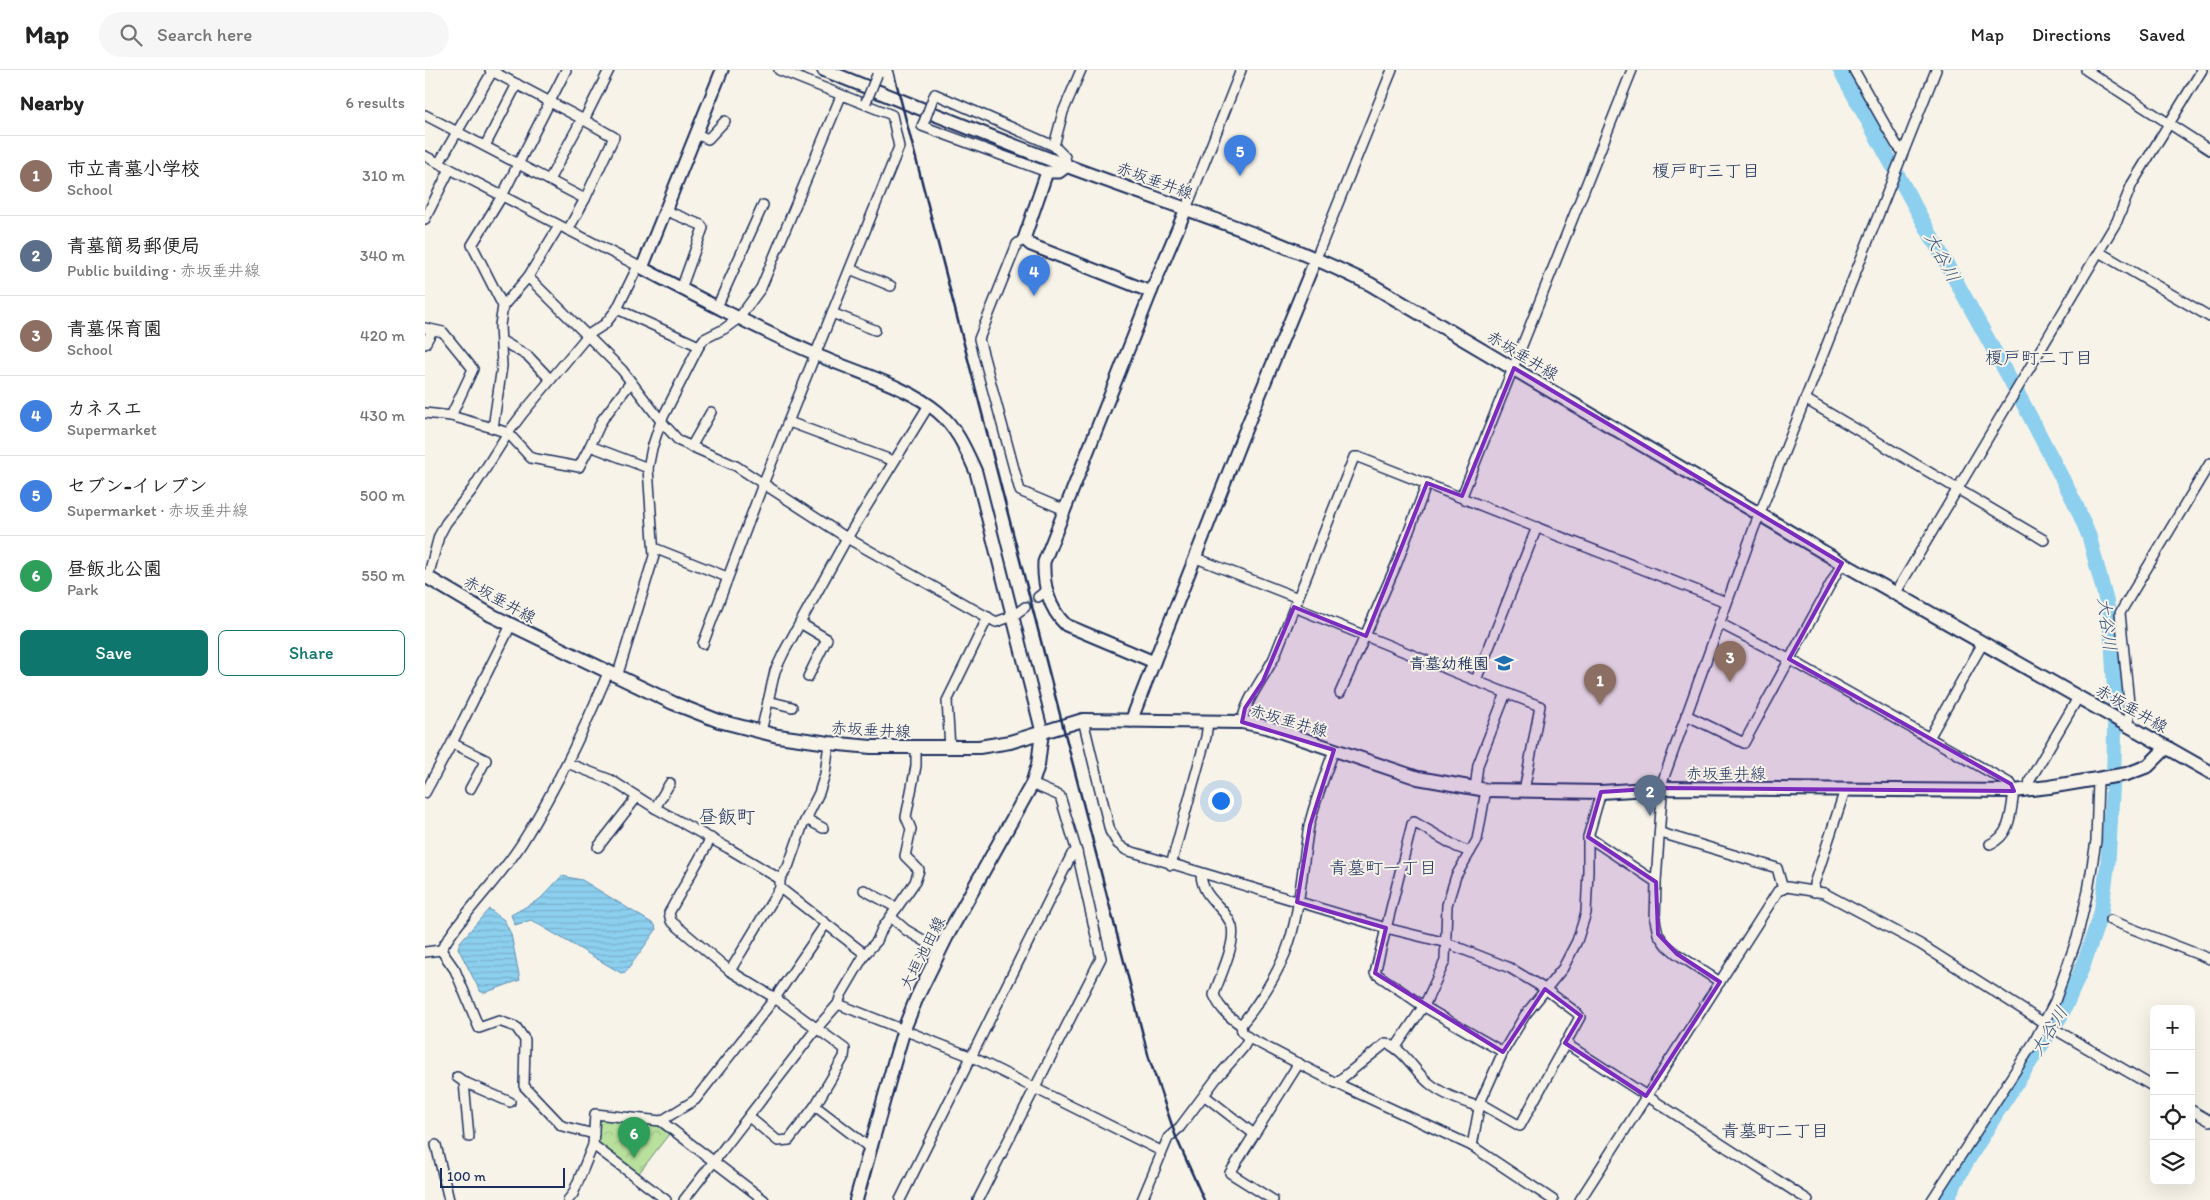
<!DOCTYPE html>
<html lang="en">
<head>
<meta charset="utf-8">
<style>
  body { margin:0; font-family:Itim,"Klee One",sans-serif; background:#f6f6f6; color:#222 }
  .controls { position:absolute; right:15px; bottom:15px; display:grid; overflow:hidden; border-radius:8px; box-shadow:0 5px 20px #0002 }
  .controls button { width:45px; height:45px; display:grid; place-items:center; padding:0; border:0; border-bottom:1px solid #e0e0e0; background:#fff; color:#222; font:25px sans-serif }
  .scale { position:absolute; left:15px; bottom:12px; width:125px; box-sizing:border-box; padding-left:5px; border:2px solid #1b2f5e; border-top:0; font-size:14px; line-height:18px; white-space:nowrap; color:#1b2f5e; -webkit-text-stroke:4px #f7f3e8; paint-order:stroke }
  .you { position:absolute; left:795px; top:730px; width:18px; height:18px; margin:-12px; border:4px solid #fff; border-radius:50%; background:#1a73e8; box-shadow:0 0 0 8px #1a73e833 }
  .badge { display:grid; place-items:center; width:32px; height:32px; border-radius:50%; background:#0f766e; color:#fff; font-size:16px; font-weight:700 }
  .pin { position:absolute; translate:-50% -41px; filter:drop-shadow(0 1px 2px #0008) }
  .pin::after { content:''; position:absolute; top:26px; width:18px; height:15px; background:inherit; clip-path:polygon(0 0,100% 0,50% 100%) }
  .list { margin:0; padding:0; list-style:none }
  h2 { display:flex; justify-content:space-between; align-items:center; height:65px; margin:0; padding:0 20px; font-size:21px }
  h2 small { font-size:16px; font-weight:400; color:#767676 }
  .list li { display:grid; grid-template-columns:32px 1fr auto; gap:15px; align-items:center; box-sizing:border-box; height:80px; padding:0 20px; border-top:1px solid #e0e0e0 }
  .list b { display:block; font-size:19px; white-space:nowrap }
  .list p { margin:0; font-size:16px; white-space:nowrap; color:#767676 }
  .list em { font-size:16px; font-style:normal; color:#767676 }
  .actions { display:flex; gap:10px; padding:15px 20px }
  .actions a { flex:1; padding:11px 0; border:1px solid #0f766e; border-radius:8px; text-align:center; font-size:18px; color:#0f766e }
  .actions .main { background:#0f766e; color:#fff }
  .icon { flex:none; width:28px; height:28px; fill:none; stroke:currentColor; stroke-width:2; stroke-linecap:round; stroke-linejoin:round }
  .map { position:relative; flex:none; width:1785px; height:1130px; overflow:hidden }
  header { display:flex; align-items:center; gap:30px; box-sizing:border-box; height:70px; padding:0 25px; background:#fff; border-bottom:1px solid #e0e0e0 }
  header strong { font-size:24px }
  nav { display:flex; gap:28px; margin-inline-start:auto; font-size:18px }
  .search { width:350px; height:45px; background:#f6f6f6; display:flex; align-items:center; gap:12px; box-sizing:border-box; padding:0 18px; border-radius:28px; color:#767676; font-size:19px }
  main { display:flex }
  aside { flex:1; background:#fff }
  .map>svg:first-child { display:block }
  .forest { fill:url(#forest-crowns); stroke:#6a887e }
  .water { fill:url(#water-rules); stroke:#5f8fb4 }
  .lines { fill:none; stroke-linecap:round; stroke-linejoin:round }
  .river { stroke:#8ccfee; stroke-width:15 }
  .minor-tunnel { stroke:#cbcccc; stroke-width:9; stroke-dasharray:9 4.5; stroke-linecap:butt }
  .minor-casing { stroke:#1b2f5e; stroke-width:12 }
  .tertiary-casing { stroke:#1b2f5e; stroke-width:15 }
  .secondary-casing { stroke:#1b2f5e; stroke-width:16 }
  .minor { stroke:#f7f3e8; stroke-width:9 }
  .tertiary { stroke:#f7f3e8; stroke-width:11 }
  .secondary { stroke:#f7f3e8; stroke-width:12 }
  .rail { stroke:#1b2f5e; stroke-width:2.5 }
  .minor-bridge-casing { stroke:#1b2f5e; stroke-width:12; stroke-linecap:butt }
  .minor-bridge { stroke:#f7f3e8; stroke-width:9 }
  .marked { fill:#7b2cbf; fill-opacity:0.2; stroke:#7b2cbf; stroke-width:4; stroke-linejoin:round }
  .labels { text-anchor:middle; stroke-width:4; stroke-linejoin:round; paint-order:stroke }
  .street-label { font-size:16px; fill:#1b2f5e; stroke:#f7f3e8 }
  .poi-label { font-size:16px; font-weight:bold; fill:#1b2f5e; stroke:#f7f3e8; text-anchor:end }
  .neighbourhood-label { font-size:18px; fill:#1b2f5e; stroke:#f7f3e8 }
  .water-label { font-size:18px; font-style:italic; fill:#375782; stroke:#f7f3e8 }
  .quarter-label { font-size:19px; fill:#1b2f5e; stroke:#f7f3e8 }
</style>
</head>
<body>
<header>
<strong>Map</strong>
<div class="search"><svg class="icon" aria-label="search" viewBox="0 0 24 24"><circle cx="10" cy="10" r="6"/><path d="M15 15l6 6"/></svg>Search here</div>
<nav><a>Map</a><a>Directions</a><a>Saved</a></nav>
</header>
<main>
<aside>
<h2>Nearby<small>6 results</small></h2>
<ul class="list">
<li><span class="badge" style="background:#8d6e63">1</span><div><b>市立青墓小学校</b><p>School</p></div><em>310 m</em></li>
<li><span class="badge" style="background:#5c6f8a">2</span><div><b>青墓簡易郵便局</b><p>Public building · 赤坂垂井線</p></div><em>340 m</em></li>
<li><span class="badge" style="background:#8d6e63">3</span><div><b>青墓保育園</b><p>School</p></div><em>420 m</em></li>
<li><span class="badge" style="background:#3f7fe0">4</span><div><b>カネスエ</b><p>Supermarket</p></div><em>430 m</em></li>
<li><span class="badge" style="background:#3f7fe0">5</span><div><b>セブン-イレブン</b><p>Supermarket · 赤坂垂井線</p></div><em>500 m</em></li>
<li><span class="badge" style="background:#2e9e5b">6</span><div><b>昼飯北公園</b><p>Park</p></div><em>550 m</em></li>
</ul>
<div class="actions"><a class="main">Save</a><a>Share</a></div>
</aside>
<div class="map">
<svg width="1785" height="1130" viewBox="0 0 1785 1130">
  <defs>
    <pattern id="forest-crowns" width="20" height="18" patternUnits="userSpaceOnUse" patternTransform="scale(1.25)"><rect width="20" height="18" fill="#b9e19d"/><path d="M2 6a3 3 0 1 1 6 0M12 15a3 3 0 1 1 6 0" fill="none" stroke="#9ec18a"/></pattern>
    <pattern id="water-rules" width="6" height="5" patternUnits="userSpaceOnUse" patternTransform="scale(1.25)"><rect width="6" height="5" fill="#8ccfee"/><path d="M0 2.5h6" fill="none" stroke="#78b2ce"/></pattern>
  </defs>
  <rect width="100%" height="100%" fill="#f7f3e8"/>
  <filter id="ink" filterUnits="userSpaceOnUse"><feTurbulence type="fractalNoise" baseFrequency=".02" numOctaves="2"/><feDisplacementMap in="SourceGraphic" scale="10" xChannelSelector="R" yChannelSelector="G"/><feConvolveMatrix kernelMatrix="1 2 1 2 8 2 1 2 1" color-interpolation-filters="sRGB"/></filter>
  <g filter="url(#ink)">
    <path class="forest" d="M178,1049L230,1054L244,1064L214,1103L173,1072V1053Z"/>
    <g class="water">
      <path d="M137,806L157,810L230,855L231,860L201,902L196,903L106,850L90,855L86,845L115,829Z"/>
      <path d="M64,839L79,850L86,864L95,910L59,923L55,921L33,878L35,872Z"/>
    </g>
    <g class="lines">
      <path class="river" d="M1415,0L1599,335L1650,433L1664,466L1682,534L1687,573L1690,629L1689,691L1683,792L1676,843L1658,896L1637,944L1574,1039L1541,1093L1521,1130"/>
      <path class="minor-tunnel" d="M600,537L613,527"/>
      <g class="minor-casing">
        <g id="minor">
          <path d="M65,0L159,50"/>
          <path d="M1429,0L1471,74L1478,82"/>
          <path d="M1661,0L1785,80"/>
          <path d="M508,28L510,24L629,76L640,87L642,96"/>
          <path d="M0,45L160,129L143,160"/>
          <path d="M499,52L497,56L622,102"/>
          <path d="M271,64L283,69L300,51"/>
          <path d="M60,76L92,14"/>
          <path d="M629,76L638,42L656,0"/>
          <path d="M0,86L217,198"/>
          <path d="M14,93L67,2"/>
          <path d="M124,110L157,49"/>
          <path d="M160,129L189,67L159,50L184,0"/>
          <path d="M761,139L816,0"/>
          <path d="M239,140L276,155L278,158L256,219"/>
          <path d="M0,149L25,99"/>
          <path d="M599,169L592,174L554,269L595,421L640,440"/>
          <path d="M1674,182L1785,247"/>
          <path d="M891,188L967,0"/>
          <path d="M425,199L466,216"/>
          <path d="M103,207L197,300L236,351L254,371L311,396L422,468L571,552L588,546L600,537"/>
          <path d="M78,236L103,207L134,156"/>
          <path d="M292,237L338,135"/>
          <path d="M407,243L450,260"/>
          <path d="M0,258L18,262L48,299L26,346"/>
          <path d="M77,271L103,286L125,309"/>
          <path d="M0,274L7,261"/>
          <path d="M274,276L279,269L299,259L314,248L336,218L416,26"/>
          <path d="M1380,329L1619,470"/>
          <path d="M0,343L26,346L68,358L83,363L106,388L154,397L165,376L223,398"/>
          <path d="M364,352L469,391"/>
          <path d="M68,358L77,296L75,255L78,236L47,175L77,126L141,0"/>
          <path d="M165,376L177,350L206,312"/>
          <path d="M266,377L286,342"/>
          <path d="M1037,426L1207,0"/>
          <path d="M229,478L302,507"/>
          <path d="M771,488L873,528"/>
          <path d="M3,507L14,466L21,453L47,420L83,363L98,343L163,265L180,254L192,239L213,196"/>
          <path d="M1470,524L1692,151L1707,114L1777,0"/>
          <path d="M613,527L622,520"/>
          <path d="M869,537L1081,623L1053,695L1050,719"/>
          <path d="M375,553L402,569L383,607"/>
          <path d="M1294,553L1364,589L1586,714L1589,721C1586,741 1586,766 1565,774"/>
          <path d="M278,574L338,414L474,77L467,45L354,0"/>
          <path d="M192,607L229,486L223,398L227,378L236,351L274,276L192,239"/>
          <path d="M1051,610L1112,457"/>
          <path d="M915,623L972,493L1002,413"/>
          <path d="M1081,623L1115,636L1099,721"/>
          <path d="M343,631L367,637"/>
          <path d="M1261,645L1319,673L1417,493"/>
          <path d="M658,650L685,761L693,774L701,780L961,858L1022,873L1085,898L1120,919L1152,943L1155,947L1095,1056L1055,1033"/>
          <path d="M817,652C821,629 838,609 849,588L929,387H933L1301,532"/>
          <path d="M1704,654V633L1695,543L1785,393"/>
          <path d="M336,662L350,601L359,582L422,468L504,335"/>
          <path d="M1504,668L1558,573"/>
          <path d="M404,673L400,704L394,723L377,757L363,797L355,809V818L440,884"/>
          <path d="M525,678L522,631L563,547"/>
          <path d="M142,693L186,710L230,738L303,778L355,809"/>
          <path d="M45,719L61,690L27,673L86,555"/>
          <path d="M1603,719L1605,710L1654,626"/>
          <path d="M0,723L27,673"/>
          <path d="M230,738L245,713"/>
          <path d="M381,749L398,758"/>
          <path d="M1236,763L1352,798L1358,819"/>
          <path d="M1163,767L1231,812"/>
          <path d="M286,768L244,843L246,851L305,901L350,928L400,855"/>
          <path d="M173,777L212,727"/>
          <path d="M1045,782L1032,777L989,752L987,754L950,903L998,936L1078,982"/>
          <path d="M746,795L781,667L783,652"/>
          <path d="M776,804C777,830 801,836 807,857C811,875 794,908 789,925C795,939 804,947 816,955L817,962L824,968L911,1013L1047,1076L1128,1130"/>
          <path d="M439,820L472,838"/>
          <path d="M1389,822V814L1420,720"/>
          <path d="M466,847L481,860L515,880"/>
          <path d="M1685,850L1785,889"/>
          <path d="M0,882L16,880"/>
          <path d="M305,901L355,818"/>
          <path d="M1295,912L1252,884L1240,874L1233,864L1230,850L1231,812L1238,710L1329,458L1511,0"/>
          <path d="M413,934L547,987L736,1081"/>
          <path d="M816,955C834,933 849,910 860,884C875,848 877,796 884,756C890,730 900,706 909,680"/>
          <path d="M1140,973L1383,1130"/>
          <path d="M971,977L1000,934L1020,891L1022,835L1031,806L1052,770L1061,720"/>
          <path d="M32,1007L39,1012L44,1067"/>
          <path d="M39,1012L85,1032"/>
          <path d="M911,1013L961,973C980,980 989,1001 1004,1013C1018,1025 1037,1031 1054,1037"/>
          <path d="M780,1026L829,1064"/>
          <path d="M390,1036L445,1078"/>
          <path d="M1766,1040L1785,1051"/>
          <path d="M236,1051L270,1030L350,928L420,979L419,987L390,1036L364,1070L353,1071L324,1047"/>
          <path d="M169,1064L137,1056L99,1016L100,970L91,957L74,951L54,958L30,900L16,880C39,841 73,811 97,773C131,719 158,662 183,603"/>
          <path d="M11,1075L24,1130"/>
          <path d="M168,1075L241,1130"/>
          <path d="M1047,1076L1055,1033L1078,982L1100,945L1138,898L1152,871L1161,843L1163,801V767L1176,722"/>
          <path d="M143,1130L148,1124L168,1075L170,1044L236,1051L339,1130"/>
          <path d="M259,1130L392,958L413,934L416,925L440,884L452,871L457,859L490,812L494,800L480,786L486,759L481,747L491,696V678"/>
          <path d="M475,1130L647,784L652,782"/>
          <path d="M553,1130L676,888L652,782L635,726L607,714"/>
          <path d="M717,1130L743,1068L755,1057L791,1009L818,978L824,968"/>
          <path d="M848,1130L805,1103L874,993"/>
          <path d="M1155,1130L1353,821L1362,817L1399,823L1495,874L1619,953L1729,1017"/>
          <path d="M1507,1130L1609,972L1630,931L1652,868L1663,821L1671,771L1673,710"/>
        </g>
      </g>
      <g class="tertiary-casing">
        <g id="tertiary">
          <path d="M297,0L217,198C274,228 331,258 390,284C427,301 483,316 513,342C532,358 541,380 551,402L617,662"/>
          <path d="M642,96L634,102H622L599,169L606,175L726,222"/>
          <path d="M729,592L641,555C624,539 618,515 619,492L726,222L761,139"/>
          <path d="M706,651L817,368L891,188"/>
        </g>
      </g>
      <g class="secondary-casing">
        <g id="secondary">
          <path d="M399,0C480,32 560,65 642,96C744,134 847,166 945,214L1417,493L1785,702"/>
          <path d="M0,506L66,545L248,633L294,651L353,666L404,673L446,677H554L585,672L658,650L817,652L842,657L993,708L1061,720L1176,722L1238,718L1589,721L1624,717L1702,704L1723,696L1742,677"/>
          <path d="M431,1130L469,993L479,959L492,927L522,866L607,714L613,695L617,662"/>
        </g>
      </g>
      <use href="#minor" class="minor"/>
      <use href="#tertiary" class="tertiary"/>
      <use href="#secondary" class="secondary"/>
      <path class="rail" d="M468,0L724,988L751,1067L779,1130"/>
      <g class="minor-bridge-casing">
        <g id="minor-bridge">
          <path d="M441,32L452,5"/>
          <path d="M499,52L508,28"/>
        </g>
      </g>
      <use href="#minor-bridge" class="minor-bridge"/>
    </g>
  </g>
  <path class="marked" d="M1089,298L1417,493L1364,589L1586,714L1589,721L1238,718L1176,722L1163,767L1231,812L1233,864L1252,884L1295,912L1221,1026L1140,973L1156,946L1120,919L1078,982L950,903L961,858L872,832L885,755L909,680L817,652L820,638L838,611L869,537L941,566L1002,413L1037,426Z"/>
  <defs>
    <g id="school-bare" transform="scale(1.5)"><path d="M0-5L7-2L0 1L-7-2ZM-4 1L0 2.5L4 1V4Q0 6-4 4Z" fill="#1f6fb2" stroke="#f7f3e8" stroke-width="2.5" paint-order="stroke"/></g>
  </defs>
  <g fill-rule="evenodd">
    <use href="#school-bare" x="1079" y="593"/>
  </g>
  <g class="labels">
    <g class="street-label">
      <text transform="translate(730 110) rotate(20)" y="6">赤坂垂井線</text>
      <text transform="translate(1098 285) rotate(31)" y="6">赤坂垂井線</text>
      <text transform="translate(75 529) rotate(29)" y="6">赤坂垂井線</text>
      <text transform="translate(1707 638) rotate(30)" y="6">赤坂垂井線</text>
      <text transform="translate(864 650) rotate(16)" y="6">赤坂垂井線</text>
      <text transform="translate(446 659) rotate(3)" y="6">赤坂垂井線</text>
      <text x="1301" y="709">赤坂垂井線</text>
      <text transform="translate(497 883) rotate(-63)" y="6">大垣池田線</text>
    </g>
    <g class="poi-label">
      <text x="1064" y="599">青墓幼稚園</text>
    </g>
    <g class="neighbourhood-label">
      <text x="1281" y="107">榎戸町三丁目</text>
      <text x="1614" y="294">榎戸町二丁目</text>
      <text x="958" y="804">青墓町一丁目</text>
      <text x="1350" y="1067">青墓町二丁目</text>
    </g>
    <g class="water-label">
      <text transform="translate(1517 187) rotate(62)" y="6">大谷川</text>
      <text transform="translate(1682 554) rotate(83)" y="6">大谷川</text>
      <text transform="translate(1624 961) rotate(-58)" y="6">大谷川</text>
    </g>
    <g class="quarter-label">
      <text x="302" y="753">昼飯町</text>
    </g>
  </g>
</svg>
<div class="controls">
<button>+</button>
<button>−</button>
<button><svg class="icon" aria-label="locate" viewBox="0 0 24 24"><circle cx="12" cy="12" r="6"/><path d="M12 2v4M12 18v4M2 12h4M18 12h4"/></svg></button>
<button><svg class="icon" aria-label="layers" viewBox="0 0 24 24"><path d="M12 4l9 5-9 5-9-5zM3 14l9 5 9-5"/></svg></button>
</div>
<div class="scale">100 m</div>
<div class="you"></div>
<div class="pin badge" style="left:1175px;top:635px;background:#8d6e63">1</div>
<div class="pin badge" style="left:1225px;top:746px;background:#5c6f8a">2</div>
<div class="pin badge" style="left:1305px;top:612px;background:#8d6e63">3</div>
<div class="pin badge" style="left:609px;top:226px;background:#3f7fe0">4</div>
<div class="pin badge" style="left:815px;top:106px;background:#3f7fe0">5</div>
<div class="pin badge" style="left:209px;top:1088px;background:#2e9e5b">6</div>
</div>
</main>
</body>
</html>
